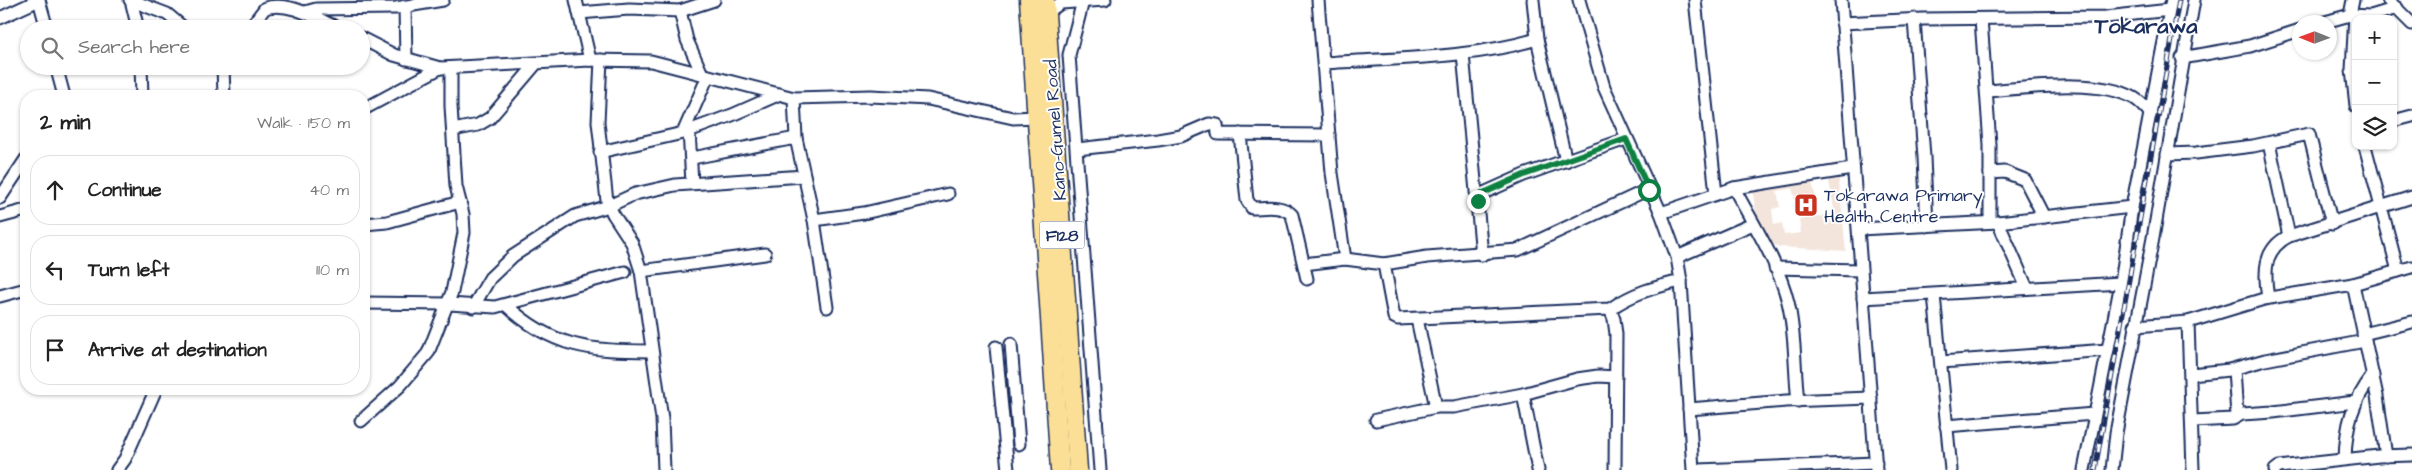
<!DOCTYPE html>
<html lang="en">
<head>
<meta charset="utf-8">
<style>
  body { margin:0; font-family:"Architects Daughter",sans-serif; background:#f6f6f6; color:#222 }
  .controls { position:absolute; right:15px; top:15px; display:grid; overflow:hidden; border-radius:10px; box-shadow:0 1px 4px #0004 }
  .controls button { width:45px; height:45px; display:grid; place-items:center; padding:0; border:0; border-bottom:1px solid #e0e0e0; background:#fff; color:#222; font:25px sans-serif }
  .compass { position:absolute; left:2292px; top:15px; width:45px; height:45px; border-radius:50%; background:#fff; box-shadow:0 1px 4px #0004; rotate:271deg }
  .stop { position:absolute; width:15px; height:15px; margin:-11px; border:4px solid #0b8043; border-radius:50%; background:#fff }
  .stop.end { background:#0b8043; border-color:#fff; box-shadow:0 1px 5px #0008 }
  .list { margin:0; padding:0; list-style:none }
  h2 { display:flex; justify-content:space-between; align-items:center; height:65px; margin:0; padding:0 20px; font-size:21px }
  h2 small { font-size:16px; font-weight:400; color:#767676 }
  .list li { display:grid; grid-template-columns:32px 1fr auto; gap:15px; align-items:center; box-sizing:border-box; height:70px; margin:0 10px 10px; padding:0 10px; border:1px solid #e0e0e0; border-radius:20px }
  .list b { display:block; font-size:19px; white-space:nowrap }
  .list em { font-size:16px; font-style:normal; color:#767676 }
  .icon { flex:none; width:28px; height:28px; fill:none; stroke:currentColor; stroke-width:2; stroke-linecap:round; stroke-linejoin:round }
  .map { position:relative; flex:none; width:2412px; height:470px; overflow:hidden }
  .search { position:absolute; background:#fff; box-shadow:0 1px 4px #0004; left:20px; top:20px; width:350px; height:55px; display:flex; align-items:center; gap:12px; box-sizing:border-box; padding:0 18px; border-radius:28px; color:#767676; font-size:19px }
  .panel { position:absolute; background:#fff; box-shadow:0 1px 4px #0004; left:20px; top:90px; width:350px; height:305px; border-radius:20px }
  .map>svg:first-child { display:block }
  .built { fill:#f4e5dc; fill-rule:evenodd }
  .lines { fill:none; stroke-linecap:round; stroke-linejoin:round }
  .street-casing { stroke:#1b2f5e; stroke-width:15 }
  .primary-casing { stroke:#1b2f5e; stroke-width:21 }
  .street { stroke:#fff; stroke-width:11 }
  .primary { stroke:#fbdf96; stroke-width:18 }
  .rail-casing { stroke:#1b2f5e; stroke-width:5 }
  .rail { stroke:#fff; stroke-width:3; stroke-dasharray:9; stroke-linecap:butt }
  .route { stroke:#0b8043; stroke-width:6 }
  .labels { text-anchor:middle; stroke-width:4; stroke-linejoin:round; paint-order:stroke }
  .shield { fill:#fff; stroke:#5f6d8e; stroke-width:1 }
  .shield-label { font-size:16px; font-weight:bold; fill:#1b2f5e }
  .street-label { font-size:18px; fill:#1b2f5e; stroke:#fff }
  .poi-label { font-size:18px; fill:#1b2f5e; stroke:#fff; text-anchor:start }
  .district-label { font-size:22px; font-weight:bold; fill:#1b2f5e; stroke:#fff }
</style>
</head>
<body>
<div class="map">
<svg width="2412" height="470" viewBox="0 0 2412 470">
  <rect width="100%" height="100%" fill="#fff"/>
  <filter id="ink" filterUnits="userSpaceOnUse"><feTurbulence type="fractalNoise" baseFrequency=".02" numOctaves="2"/><feDisplacementMap in="SourceGraphic" scale="10" xChannelSelector="R" yChannelSelector="G"/><feConvolveMatrix kernelMatrix="1 2 1 2 8 2 1 2 1" color-interpolation-filters="sRGB"/></filter>
  <g filter="url(#ink)">
    <path class="built" d="M1837,163L1846,251L1780,247L1761,240L1751,183ZM1828,176L1835,214L1799,220L1801,233L1784,235L1782,223L1774,225L1772,209L1780,207L1777,191L1792,188L1796,204L1816,198L1811,179Z"/>
    <g class="lines">
      <g class="street-casing">
        <g id="street">
          <path d="M39,0L47,29"/>
          <path d="M130,0L167,14L185,29"/>
          <path d="M131,0L138,29"/>
          <path d="M576,0L590,60"/>
          <path d="M1318,0L1332,173L1345,259"/>
          <path d="M1533,0L1537,39L1566,161"/>
          <path d="M1579,0L1604,87L1661,213L1677,257L1681,281L1693,470"/>
          <path d="M1695,0L1716,194"/>
          <path d="M1841,0L1876,470"/>
          <path d="M2388,0L2412,24"/>
          <path d="M1083,1L1069,55L1100,470"/>
          <path d="M405,6L406,59"/>
          <path d="M680,11L687,40L702,74"/>
          <path d="M305,12L316,9L396,8L443,0"/>
          <path d="M579,13L629,9L680,11L714,0"/>
          <path d="M1046,13L1061,3L1105,0"/>
          <path d="M2350,15L2353,0"/>
          <path d="M2355,15L2352,70L2356,106"/>
          <path d="M0,18L39,0"/>
          <path d="M1914,19L1924,157L1927,226"/>
          <path d="M1981,19L1990,145V222"/>
          <path d="M2325,22L2350,15L2371,16L2397,8"/>
          <path d="M1842,23L1923,19L2106,17L2170,10"/>
          <path d="M249,29L265,8C289,0 319,20 340,29"/>
          <path d="M361,38L394,55L440,68L590,60L651,61L794,98L871,96L928,99L1013,118L1036,117"/>
          <path d="M1463,54L1482,255"/>
          <path d="M2182,58L2250,46L2300,30"/>
          <path d="M601,60L598,122L607,201L613,214L632,243L641,271L662,419L664,470"/>
          <path d="M1324,63C1396,58 1469,59 1537,39"/>
          <path d="M56,66L64,96"/>
          <path d="M141,66L142,96"/>
          <path d="M223,66L224,96"/>
          <path d="M1988,91C2027,88 2100,78 2134,98C2141,102 2146,108 2151,114"/>
          <path d="M794,98L796,138L814,220L827,307"/>
          <path d="M364,109L440,68"/>
          <path d="M2393,121L2412,116"/>
          <path d="M453,130L478,125L490,118L535,65"/>
          <path d="M689,130L692,183"/>
          <path d="M683,133L708,76"/>
          <path d="M1240,134L1247,200L1252,208C1265,208 1282,204 1292,215L1307,279"/>
          <path d="M2269,143L2289,236"/>
          <path d="M2365,146L2398,271"/>
          <path d="M1077,149L1158,140L1181,136L1209,124L1217,125L1218,134L1329,135"/>
          <path d="M600,152L683,133L732,115L780,94"/>
          <path d="M2167,154L2196,153L2253,146L2309,134L2332,224"/>
          <path d="M692,158L796,138"/>
          <path d="M1990,173L2005,172L2025,180L2044,217"/>
          <path d="M1734,188C1753,224 1778,262 1788,302C1796,335 1794,368 1798,401"/>
          <path d="M1477,196L1524,175L1626,139"/>
          <path d="M0,198L26,159"/>
          <path d="M1661,213L1734,188L1852,169"/>
          <path d="M0,217L26,210"/>
          <path d="M814,220L864,213L948,194"/>
          <path d="M1998,222L2027,288"/>
          <path d="M364,224L387,222L460,202"/>
          <path d="M1859,229L1998,222L2132,207"/>
          <path d="M1677,257L1753,224"/>
          <path d="M1304,264L1345,259L1384,264L1427,257L1518,250L1649,189"/>
          <path d="M1384,264L1394,317L1398,319L1610,309C1633,293 1655,287 1681,281"/>
          <path d="M1775,268L1860,270"/>
          <path d="M641,271L765,254"/>
          <path d="M2353,284L2377,396L2386,456"/>
          <path d="M1934,295L1951,470"/>
          <path d="M0,296L26,289"/>
          <path d="M1863,298L2121,283"/>
          <path d="M2268,298C2264,272 2263,249 2289,236L2412,197"/>
          <path d="M364,303L449,304L495,307L625,272"/>
          <path d="M506,305C552,348 591,351 651,351"/>
          <path d="M473,307L490,278L513,256L575,216L609,206L635,194L675,185L804,176"/>
          <path d="M1610,309L1614,319L1616,334L1615,470"/>
          <path d="M1417,319L1436,407"/>
          <path d="M2188,322L2193,470"/>
          <path d="M2135,326L2188,322L2264,299L2353,284L2412,267"/>
          <path d="M2363,334L2412,322"/>
          <path d="M1011,344L1019,444"/>
          <path d="M996,347L1008,470"/>
          <path d="M1941,362L2108,350"/>
          <path d="M2234,369L2237,416"/>
          <path d="M2191,374L2229,370L2265,360L2365,341"/>
          <path d="M1523,394L1538,470"/>
          <path d="M1689,409L1786,401L1871,398"/>
          <path d="M1376,420L1436,407H1454L1523,394L1577,379L1598,376L1616,377"/>
          <path d="M361,421L400,386L428,353L452,292L464,233L463,214L456,186L451,106V68"/>
          <path d="M2193,421L2233,419L2242,414L2273,412L2355,402"/>
          <path d="M1946,426L2094,414"/>
          <path d="M2345,459C2346,424 2352,403 2373,375"/>
          <path d="M117,470L125,459L156,389"/>
          <path d="M1699,470L1876,463"/>
          <path d="M2084,470L2121,283L2132,207L2172,0"/>
          <path d="M2112,470L2116,433L2153,238L2194,0"/>
          <path d="M2275,470L2279,467L2379,456L2412,455"/>
        </g>
      </g>
      <g class="primary-casing">
        <g id="primary">
          <path d="M1029,0L1060,470"/>
          <path d="M1045,0L1078,470"/>
        </g>
      </g>
      <use href="#street" class="street"/>
      <use href="#primary" class="primary"/>
      <g class="rail-casing">
        <path id="rail" d="M2095,470L2179,0"/>
      </g>
      <use href="#rail" class="rail"/>
    </g>
  </g>
  <g class="lines" filter="url(#ink)">
    <path class="route" d="M1478,201L1477,196L1524,175L1626,139L1649,190"/>
  </g>
  <defs>
    <g id="hospital-square" transform="scale(1.25)"><rect x="-9" y="-9" width="18" height="18" rx="4" fill="#c8321e" stroke="#fff"/><path d="M-5-5h3v3.5h4V-5h3V5h-3V1.5h-4V5h-3Z" fill="#fff"/></g>
  </defs>
  <g fill-rule="evenodd">
    <use href="#hospital-square" x="1806" y="205"/>
  </g>
  <g class="labels">
    <rect class="shield" x="1039.5" y="221.5" width="45" height="27" rx="4"/>
    <g class="shield-label">
      <text x="1062" y="241">F128</text>
    </g>
    <g class="street-label">
      <text transform="translate(1055 130) rotate(-94)" y="6">Kano-Gumel Road</text>
    </g>
    <g class="poi-label">
      <text x="1824" y="201">Tokarawa Primary<tspan x="1824" dy="21">Health Centre</tspan></text>
    </g>
    <g class="district-label">
      <text x="2146" y="33">Tokarawa</text>
    </g>
  </g>
</svg>
<div class="controls">
<button>+</button>
<button>−</button>
<button><svg class="icon" aria-label="layers" viewBox="0 0 24 24"><path d="M12 4l9 5-9 5-9-5zM3 14l9 5 9-5"/></svg></button>
</div>
<svg class="compass" viewBox="-18 -18 36 36"><path d="M0-13l5 13h-10z" fill="#e53935"/><path d="M0 13l5-13h-10z" fill="#767676"/></svg>
<div class="stop" style="left:1649px;top:190px"></div>
<div class="stop end" style="left:1478px;top:201px"></div>
<div class="search"><svg class="icon" aria-label="search" viewBox="0 0 24 24"><circle cx="10" cy="10" r="6"/><path d="M15 15l6 6"/></svg>Search here</div>
<section class="panel">
<h2>2 min<small>Walk · 150 m</small></h2>
<ul class="list">
<li><svg class="icon" aria-label="ahead" viewBox="0 0 24 24"><path d="M12 20V5M6 11l6-6 6 6"/></svg><div><b>Continue</b></div><em>40 m</em></li>
<li><svg class="icon" aria-label="left" viewBox="0 0 24 24"><path d="M17 20v-9H6M10 6l-5 5 5 5"/></svg><div><b>Turn left</b></div><em>110 m</em></li>
<li><svg class="icon" aria-label="arrive" viewBox="0 0 24 24"><path d="M6 21V4h12l-3 4 3 4H6"/></svg><div><b>Arrive at destination</b></div></li>
</ul>
</section>
</div>
</body>
</html>
